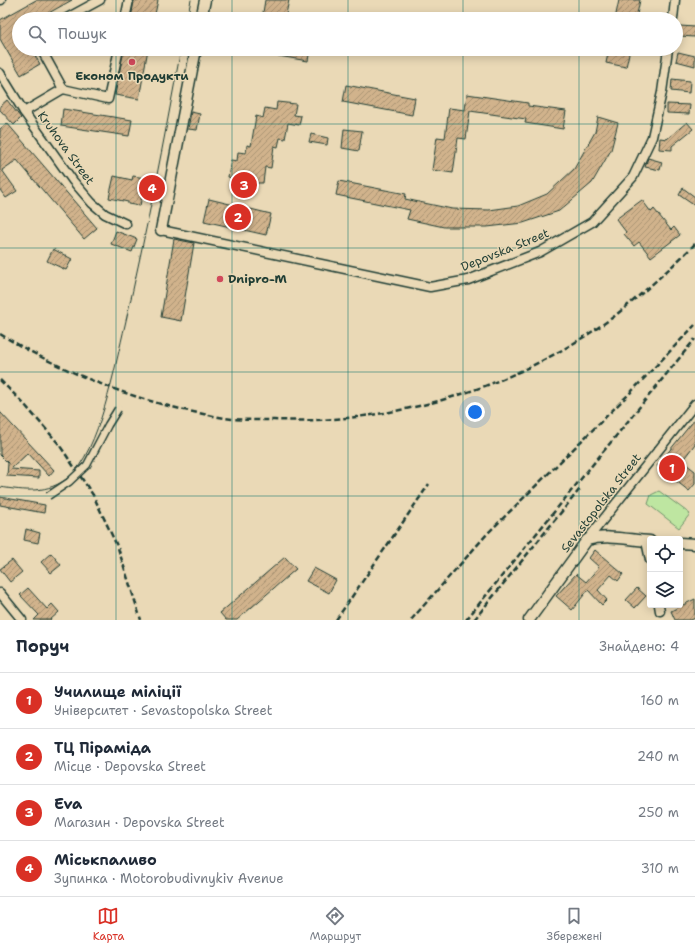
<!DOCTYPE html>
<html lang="uk">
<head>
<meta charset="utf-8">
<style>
  body { margin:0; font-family:"Shantell Sans",sans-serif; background:#f2f2f3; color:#1f2937 }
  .controls { position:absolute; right:12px; bottom:12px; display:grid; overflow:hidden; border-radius:4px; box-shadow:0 2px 10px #0003 }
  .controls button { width:36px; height:36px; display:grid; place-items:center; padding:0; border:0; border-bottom:1px solid #e0e1e3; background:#fff; color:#1f2937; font:20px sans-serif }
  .you { position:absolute; left:475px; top:412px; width:14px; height:14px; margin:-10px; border:3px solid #fff; border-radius:50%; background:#1a73e8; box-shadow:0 0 0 6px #1a73e833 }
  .badge { display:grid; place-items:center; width:26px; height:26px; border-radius:50%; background:#d93025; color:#fff; font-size:13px; font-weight:700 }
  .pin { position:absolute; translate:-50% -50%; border:2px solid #fff; box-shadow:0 1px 4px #0006 }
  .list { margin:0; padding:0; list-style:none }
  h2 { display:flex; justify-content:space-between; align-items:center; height:52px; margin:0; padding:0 16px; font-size:17px }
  h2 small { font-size:13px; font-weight:400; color:#747a83 }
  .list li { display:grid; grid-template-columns:26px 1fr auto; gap:12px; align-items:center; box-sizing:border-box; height:56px; padding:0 16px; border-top:1px solid #e0e1e3 }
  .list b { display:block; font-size:15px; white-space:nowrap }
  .list p { margin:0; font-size:13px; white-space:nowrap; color:#747a83 }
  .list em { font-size:13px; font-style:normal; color:#747a83 }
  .icon { flex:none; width:22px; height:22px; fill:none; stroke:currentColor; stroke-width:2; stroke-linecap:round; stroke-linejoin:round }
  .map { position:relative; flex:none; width:695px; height:620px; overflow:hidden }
  .search { position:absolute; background:#fff; box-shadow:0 2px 10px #0003; left:12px; right:12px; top:12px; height:44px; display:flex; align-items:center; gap:10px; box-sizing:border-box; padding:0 14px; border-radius:22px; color:#747a83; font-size:15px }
  .sheet { height:276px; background:#fff }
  nav { display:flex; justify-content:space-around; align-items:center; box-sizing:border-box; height:56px; border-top:1px solid #e0e1e3; background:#fff; font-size:11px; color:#747a83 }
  nav a { display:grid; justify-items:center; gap:2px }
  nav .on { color:#d93025 }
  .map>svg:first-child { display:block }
  .green { fill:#bee6a1; stroke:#6e926a }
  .building { fill:url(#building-hatch); stroke:#1f3d34 }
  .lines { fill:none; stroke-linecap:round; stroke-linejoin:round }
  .minor-casing { stroke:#1f3d34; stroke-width:11 }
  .tertiary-casing { stroke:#1f3d34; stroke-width:13 }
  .minor { stroke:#ead9b6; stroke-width:8 }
  .tertiary { stroke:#ead9b6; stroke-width:10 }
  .tram { stroke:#1f3d34; stroke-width:1 }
  .rail { stroke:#1f3d34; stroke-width:2.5; stroke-dasharray:6 3; stroke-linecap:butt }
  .pedestrian-bridge-casing { stroke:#1f3d34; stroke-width:9; stroke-linecap:butt }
  .pedestrian-bridge { stroke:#ead9b6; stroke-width:6 }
  .grid { fill:none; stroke:#0f766e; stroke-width:1; stroke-opacity:0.55 }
  .poi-dot { fill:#d1495b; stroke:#ead9b6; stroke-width:1.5 }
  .labels { text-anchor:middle; stroke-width:3; stroke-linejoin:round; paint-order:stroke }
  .poi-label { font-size:12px; font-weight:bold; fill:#1f3d34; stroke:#ead9b6 }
  .street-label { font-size:12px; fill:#1f3d34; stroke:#ead9b6 }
</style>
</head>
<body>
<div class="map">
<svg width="695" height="620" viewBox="0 0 695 620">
  <defs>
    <pattern id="building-hatch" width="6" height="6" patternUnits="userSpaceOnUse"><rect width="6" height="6" fill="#d1b38c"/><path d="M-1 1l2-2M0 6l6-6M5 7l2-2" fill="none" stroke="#a99373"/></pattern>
  </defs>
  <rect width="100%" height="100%" fill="#ead9b6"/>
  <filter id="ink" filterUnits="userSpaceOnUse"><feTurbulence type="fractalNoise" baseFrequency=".025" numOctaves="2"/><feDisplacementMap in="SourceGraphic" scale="8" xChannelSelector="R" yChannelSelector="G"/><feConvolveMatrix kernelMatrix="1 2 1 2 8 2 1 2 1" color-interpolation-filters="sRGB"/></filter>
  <g filter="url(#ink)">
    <path class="green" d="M659,491L690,514L679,528L648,504L651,495Z"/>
    <g class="building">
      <path d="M36,0H72L38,19H19V49H31L40,64L21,75L0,39V20Z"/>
      <path d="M134,0H158L154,19H131Z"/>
      <path d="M265,0H289L285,19H262Z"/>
      <path d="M619,0H640L636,19H615Z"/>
      <path d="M680,26L695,27V37L679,36Z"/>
      <path d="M124,49H148L139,99L115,95Z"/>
      <path d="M261,49H310L308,61L261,53Z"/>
      <path d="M609,49H630L626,67L606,63Z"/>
      <path d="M678,52L695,56V66L676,61Z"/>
      <path d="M672,79L690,81L689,93L671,91Z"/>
      <path d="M346,85L415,98L412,115L343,102Z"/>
      <path d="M467,94L528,103V106L566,111L563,129L525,123L526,119L470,111L466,139L458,138L453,173L432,170L437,137L445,138L449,108L465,110Z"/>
      <path d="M7,100L21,118L14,125L0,110V106Z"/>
      <path d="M277,102L296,104L294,115L301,116L299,125L288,123L285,139L280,138L278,147L274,146L271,168L265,167L263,183H257L256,189L231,186L232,178L228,177L231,160L237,161L238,152L246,153L247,145L251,146L256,116L263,118L265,108L276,110Z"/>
      <path d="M667,104L690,105L689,114L667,113Z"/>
      <path d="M63,109L132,120L129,136L61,126Z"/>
      <path d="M191,112L200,114L197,130L188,129Z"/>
      <path d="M598,117L618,123L611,150L592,183L559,211L523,223L487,227H444L407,219L410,210L336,195L339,181L406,194L405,199L452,209L489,210L518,206L547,194L574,169L595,132Z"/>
      <path d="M687,122L693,129L672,146V150L659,149L660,138L667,139Z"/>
      <path d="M7,123L97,228L84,239L17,160L2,170L17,191L6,198L0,190V129Z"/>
      <path d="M344,129L362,131L359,151L342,148Z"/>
      <path d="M311,134L328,138L327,145L309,142Z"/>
      <path d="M648,158L662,162L660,170L645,167Z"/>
      <path d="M114,176L132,180L133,176L145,178L140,206L128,204V202L109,198Z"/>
      <path d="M683,188L695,197V206L679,195Z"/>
      <path d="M209,199L271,214L266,235L204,221Z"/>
      <path d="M642,200L651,212L654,209L671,230L674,227L680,235L651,257L639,242L634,246L624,234L626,232L616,219Z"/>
      <path d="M116,231L137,239L132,252L111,244Z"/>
      <path d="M174,239L194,243L181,321L161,317Z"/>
      <path d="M53,249L72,259L66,270L47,261Z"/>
      <path d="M0,412L54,470L49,476L28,453L11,469L39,471V478L7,476L8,463L0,455Z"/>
      <path d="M695,419V444L682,461L695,471V484L689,491L657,466Z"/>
      <path d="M0,497L45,505L44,513L0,505Z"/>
      <path d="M26,529L40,533L38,543L24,540Z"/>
      <path d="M595,550L623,574L618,581L611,575L598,590L607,600L602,605L588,590L572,610L556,596L576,574L586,582L599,567L589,558Z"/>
      <path d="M51,553L61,565L51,573L41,562Z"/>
      <path d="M285,557L296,569L237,620H226L220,613Z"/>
      <path d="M12,560L22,572L10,582L0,569Z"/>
      <path d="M314,568L336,580L329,593L306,581Z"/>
      <path d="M28,588L47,609L52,604L59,612L50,620H34L39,615L20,595Z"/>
      <path d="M637,588L646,596L635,608L626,600Z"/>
      <path d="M695,599V618L691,620H675L671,611Z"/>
    </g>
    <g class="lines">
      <g class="minor-casing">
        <g id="minor">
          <path d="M0,0H1"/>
          <path d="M65,19L100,0"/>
          <path d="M125,19L129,0"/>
          <path d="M673,19L675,0"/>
          <path d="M41,49L63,89"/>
          <path d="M0,73L24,112L73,181L92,203L105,214L126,224"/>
          <path d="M24,112L63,89L108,99L119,49"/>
          <path d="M161,230L430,287L468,280L540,252L592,222L633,177L652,137L662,92L668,49"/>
          <path d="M587,540L695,404"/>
          <path d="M646,541L650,560"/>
          <path d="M0,593L22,620"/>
          <path d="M659,605L660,611"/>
        </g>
      </g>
      <g class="tertiary-casing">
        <g id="tertiary">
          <path d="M201,19L205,0"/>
          <path d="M161,230L196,49"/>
          <path d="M680,543L695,544"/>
          <path d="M529,620L587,540C608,534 629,540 650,541"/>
        </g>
      </g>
      <use href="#minor" class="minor"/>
      <use href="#tertiary" class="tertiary"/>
      <g class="tram">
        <path d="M187,19L191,0"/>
        <path d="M0,487C25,491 48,494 69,477C99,453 116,362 125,325C146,234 164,141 181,49"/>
      </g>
      <g class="rail">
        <path d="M0,334C71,377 150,407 232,419C246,420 260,420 274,420C392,425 513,389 609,320C618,314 625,307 633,301C655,282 675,264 695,244"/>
        <path d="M0,380L24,404L58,443L93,495L118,548L141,620"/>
        <path d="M336,620L429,484"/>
        <path d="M411,620L487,534L631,392L695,325"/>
        <path d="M466,620L695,339"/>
        <path d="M474,620L580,489"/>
      </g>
      <g class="pedestrian-bridge-casing">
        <path id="pedestrian-bridge" d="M48,496L69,482L87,465L108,425L118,409"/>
      </g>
      <use href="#pedestrian-bridge" class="pedestrian-bridge"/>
    </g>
  </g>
  <path class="grid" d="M116,0V19M232,0V19M348,0V19M463,0V19M579,0V19M116,49V620M232,49V620M348,49V620M463,49V620M579,49V620M0,124H695M0,248H695M0,372H695M0,496H695"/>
  <g class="poi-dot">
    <circle cx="132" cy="62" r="4"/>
    <circle cx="220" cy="279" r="4"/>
  </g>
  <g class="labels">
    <g class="poi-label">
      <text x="132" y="80">Економ Продукти</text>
      <text x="228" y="283" text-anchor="start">Dnipro-M</text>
    </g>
    <g class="street-label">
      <text transform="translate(66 148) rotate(54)" y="4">Kruhova Street</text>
      <text transform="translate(505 250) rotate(-22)" y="4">Depovska Street</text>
      <text transform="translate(601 503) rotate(-52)" y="4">Sevastopolska Street</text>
    </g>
  </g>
</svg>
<div class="controls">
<button><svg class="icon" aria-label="locate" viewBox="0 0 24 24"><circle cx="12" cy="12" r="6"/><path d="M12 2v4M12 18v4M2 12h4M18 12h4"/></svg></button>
<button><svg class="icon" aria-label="layers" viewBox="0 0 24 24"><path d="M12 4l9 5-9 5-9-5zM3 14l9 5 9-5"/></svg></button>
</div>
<div class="you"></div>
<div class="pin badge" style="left:672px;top:468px">1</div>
<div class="pin badge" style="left:238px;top:217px">2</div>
<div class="pin badge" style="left:244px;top:185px">3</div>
<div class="pin badge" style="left:152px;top:188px">4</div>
<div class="search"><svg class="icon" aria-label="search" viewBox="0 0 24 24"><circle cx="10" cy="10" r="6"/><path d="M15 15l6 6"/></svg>Пошук</div>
</div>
<section class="sheet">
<h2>Поруч<small>Знайдено: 4</small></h2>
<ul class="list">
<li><span class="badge">1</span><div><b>Училище міліції</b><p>Університет · Sevastopolska Street</p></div><em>160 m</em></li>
<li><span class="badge">2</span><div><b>ТЦ Піраміда</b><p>Місце · Depovska Street</p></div><em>240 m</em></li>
<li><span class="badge">3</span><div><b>Eva</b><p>Магазин · Depovska Street</p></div><em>250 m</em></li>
<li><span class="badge">4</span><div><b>Міськпаливо</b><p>Зупинка · Motorobudivnykiv Avenue</p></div><em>310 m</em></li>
</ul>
</section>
<nav>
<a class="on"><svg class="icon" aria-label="map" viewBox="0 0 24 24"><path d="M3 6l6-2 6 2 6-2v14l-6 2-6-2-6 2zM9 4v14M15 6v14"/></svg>Карта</a>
<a><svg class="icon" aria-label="directions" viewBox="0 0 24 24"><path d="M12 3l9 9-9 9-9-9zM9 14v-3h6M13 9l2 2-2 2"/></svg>Маршрут</a>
<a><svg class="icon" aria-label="saved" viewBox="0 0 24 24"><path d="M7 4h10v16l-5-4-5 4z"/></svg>Збережені</a>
</nav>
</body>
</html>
